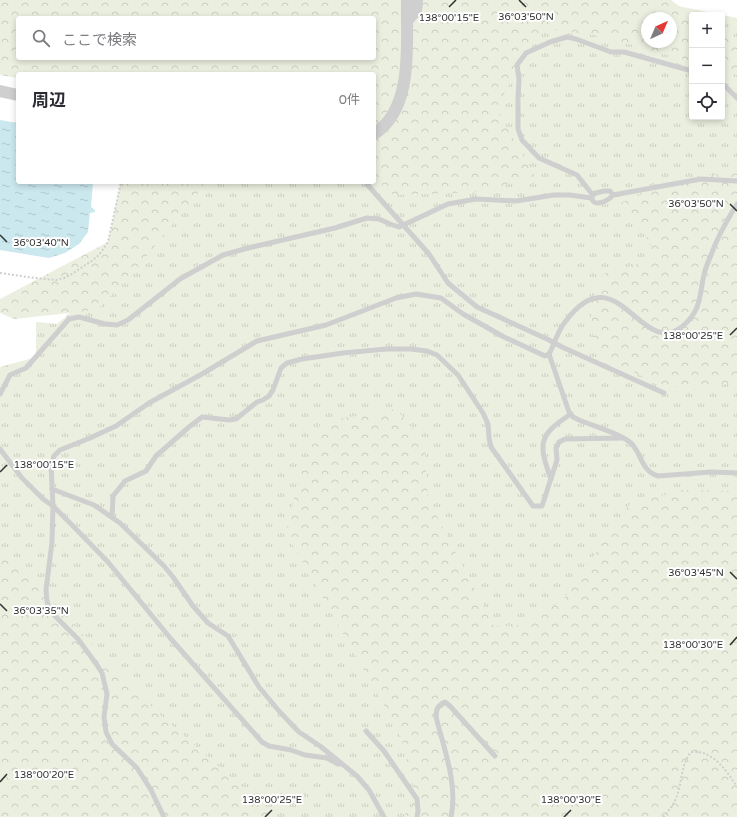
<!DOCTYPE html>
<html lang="ja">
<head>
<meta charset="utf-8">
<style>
  body { margin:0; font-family:"Varela Round","Noto Sans JP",sans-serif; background:#f7f7f7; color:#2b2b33 }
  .controls { position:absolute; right:12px; top:12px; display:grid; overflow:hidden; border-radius:4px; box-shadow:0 2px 6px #0003 }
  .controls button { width:36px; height:36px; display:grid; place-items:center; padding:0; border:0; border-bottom:1px solid #e1e1e2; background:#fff; color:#2b2b33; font:20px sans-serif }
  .compass { position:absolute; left:641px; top:12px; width:36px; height:36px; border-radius:50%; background:#fff; box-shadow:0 2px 6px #0003; rotate:44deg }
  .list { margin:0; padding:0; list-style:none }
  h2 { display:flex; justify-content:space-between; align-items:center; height:52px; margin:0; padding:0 16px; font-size:17px }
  h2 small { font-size:13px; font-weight:400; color:#7c7c81 }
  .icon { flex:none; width:22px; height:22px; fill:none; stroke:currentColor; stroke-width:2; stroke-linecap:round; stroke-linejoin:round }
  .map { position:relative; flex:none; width:737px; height:817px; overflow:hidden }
  .search { position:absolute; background:#fff; box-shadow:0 2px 6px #0003; left:16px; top:16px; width:360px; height:44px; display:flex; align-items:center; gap:10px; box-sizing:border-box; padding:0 14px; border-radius:4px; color:#7c7c81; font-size:15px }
  .panel { position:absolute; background:#fff; box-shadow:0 2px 6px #0003; left:16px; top:72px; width:360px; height:112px; border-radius:4px }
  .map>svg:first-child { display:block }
  .grass { fill:url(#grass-tufts); fill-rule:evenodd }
  .forest { fill:url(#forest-crowns); fill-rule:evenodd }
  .water { fill:url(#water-ripples) }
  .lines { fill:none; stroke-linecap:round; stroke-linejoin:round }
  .path { stroke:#cfcfcf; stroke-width:2; stroke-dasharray:2 2; stroke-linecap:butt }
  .service { stroke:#cfcfcf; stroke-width:5 }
  .minor { stroke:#cfcfcf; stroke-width:10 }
  .tertiary { stroke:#cfcfcf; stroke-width:12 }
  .ticks { fill:none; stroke:#323232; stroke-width:1.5 }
  .ticks-label { font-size:10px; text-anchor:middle; fill:#323232; stroke:#fff; stroke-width:4; stroke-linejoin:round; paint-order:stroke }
</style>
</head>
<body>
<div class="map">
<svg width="737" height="817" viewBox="0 0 737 817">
  <defs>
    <pattern id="grass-tufts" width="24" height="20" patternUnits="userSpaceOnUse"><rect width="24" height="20" fill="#ebefdf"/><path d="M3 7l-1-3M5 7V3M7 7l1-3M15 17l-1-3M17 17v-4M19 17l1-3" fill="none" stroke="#cacdc0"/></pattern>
    <pattern id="forest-crowns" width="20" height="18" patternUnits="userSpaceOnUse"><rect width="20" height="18" fill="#ebefdf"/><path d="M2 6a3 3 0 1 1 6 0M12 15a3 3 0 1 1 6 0" fill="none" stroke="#cacdc0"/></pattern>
    <pattern id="water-ripples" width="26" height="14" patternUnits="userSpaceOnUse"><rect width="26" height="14" fill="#cbe8ef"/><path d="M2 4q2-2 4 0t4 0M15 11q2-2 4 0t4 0" fill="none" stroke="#afc7cd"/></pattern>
  </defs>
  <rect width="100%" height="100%" fill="#fff"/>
  <path class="grass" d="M649,0L737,18V547L498,817H136L0,606V367L33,358L36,354V322L57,324L76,308L166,202L208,182H374V167L494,1ZM692,15H722V117H692ZM647,18H671V42H647Z"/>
  <g class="forest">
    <path d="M0,0H671L692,16V62L601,36L546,29L526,53L496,109L535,176L481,192L394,195L374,180V74H18V78L0,75ZM18,18H374V58H18ZM647,18H671V42H647Z"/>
    <path d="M722,34L737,40V75L722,71Z"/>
    <path d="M737,173V382L693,390L657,383L605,359L594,344L590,306L603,274L652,260L650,243L629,210L615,205L686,177Z"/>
    <path d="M121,182H207L136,269L97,310L14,319L0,313V299L108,242Z"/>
    <path d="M396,409L424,442L428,499L494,626H516L563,600L630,504L683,490L737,491V817H403L417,799L400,734L286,533L298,482L321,422Z"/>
    <path d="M0,548L160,715L277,817H0Z"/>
  </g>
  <path class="water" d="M0,120L18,123V182H93L91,207L95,210V212L90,213L88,232L79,244L65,253L49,258L0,250Z"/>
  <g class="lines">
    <g class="path">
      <path d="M0,273L35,278L56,280L64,278L72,274L93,260L99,255L108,242L121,182"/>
      <path d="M663,817C669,811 674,804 677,796C682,782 681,764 691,752C712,749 727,771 737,787"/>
    </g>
    <g class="service">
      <path d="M722,83L737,98"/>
      <path d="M365,182L429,254L448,283L477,307L547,339L562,347L664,393"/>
      <path d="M604,191H610L613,195C608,201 590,210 592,194Z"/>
      <path d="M592,194L577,175L539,158L522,140L518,129V98L519,79L517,65L526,53L550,42L567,37L576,39L611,52H624L692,71"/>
      <path d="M613,195L701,179L737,181"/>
      <path d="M549,354L569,412L573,417L579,420C593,426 620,433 631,443C642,454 641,471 658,476L711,472L737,473"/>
      <path d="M0,394L10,375L26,368L69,319L79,317L105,324L117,325L128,320L180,279L223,255L248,248L335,228L367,218L379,219L390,224L399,227L448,204L476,199L516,201L554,195H570L591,198"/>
      <path d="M0,449L22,478L43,499L53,506L72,525L108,562L171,639L262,742L269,746L291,750L305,755L327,758L338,764L340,763"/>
      <path d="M551,479C538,444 538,435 571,414"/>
      <path d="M52,489L94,505L120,523L164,566L173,577L193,606L208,623L228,636L259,687L279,711L299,732L320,746L357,776L369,790L384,817"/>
      <path d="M112,517L113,496L125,481L146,471L156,456L189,427L202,417L229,420L236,419L257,402L263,400L269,396L273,390L281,368L287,363L302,359L343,353L386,349H411L427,351L437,355L458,375L483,413L488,424L489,438L491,447L533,506H542L557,460L556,448L559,442L565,439L623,438"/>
      <path d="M366,731L384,751L417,799L418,811L417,817"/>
      <path d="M164,817L151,790L137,768L112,744L106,732L104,717L107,694L102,673L97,665L78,639L54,615L49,608L47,601L46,590L52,542L53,506L51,465L54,456L60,450L90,438L116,426L149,403L202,374L257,341L326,325L396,298L416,294L441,298L463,314L504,337L545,356L549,354C555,343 557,332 565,322C618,250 641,363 684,325C702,309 699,295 704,275C705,269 708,262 711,255C717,238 727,220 737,204"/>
      <path d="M451,817C458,784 444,749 436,717C436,709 438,705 445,702L449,705L495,756"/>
    </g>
    <path class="minor" d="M406,23L417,11L418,0"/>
    <g class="tertiary">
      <path d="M0,91L18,95"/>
      <path d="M374,134C415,108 406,41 407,0"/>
    </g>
  </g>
  <path class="ticks" d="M519,0L526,7M449,7L456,0M730,204L737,211M0,235L7,242M730,335L737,328M0,472L7,465M730,572L737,579M0,604L7,611M730,645L737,637M0,782L7,774M265,817L272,810M564,817L571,810"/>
  <g class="ticks-label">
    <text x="526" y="20">36°03'50"N</text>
    <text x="449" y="21">138°00'15"E</text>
    <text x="696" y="207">36°03'50"N</text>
    <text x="41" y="246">36°03'40"N</text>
    <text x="693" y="339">138°00'25"E</text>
    <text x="44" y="468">138°00'15"E</text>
    <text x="696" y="576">36°03'45"N</text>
    <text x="41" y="614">36°03'35"N</text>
    <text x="693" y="648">138°00'30"E</text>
    <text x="44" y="778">138°00'20"E</text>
    <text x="272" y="803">138°00'25"E</text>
    <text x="571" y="803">138°00'30"E</text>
  </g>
</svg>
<div class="controls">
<button>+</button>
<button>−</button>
<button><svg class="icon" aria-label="locate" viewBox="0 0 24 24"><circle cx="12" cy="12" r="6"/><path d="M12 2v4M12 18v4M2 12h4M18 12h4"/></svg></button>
</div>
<svg class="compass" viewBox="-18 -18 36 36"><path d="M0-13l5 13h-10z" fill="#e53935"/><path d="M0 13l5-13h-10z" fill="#7c7c81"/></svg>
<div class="search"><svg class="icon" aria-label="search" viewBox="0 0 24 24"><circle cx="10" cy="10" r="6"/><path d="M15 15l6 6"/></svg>ここで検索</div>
<section class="panel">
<h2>周辺<small>0件</small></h2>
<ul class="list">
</ul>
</section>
</div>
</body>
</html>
